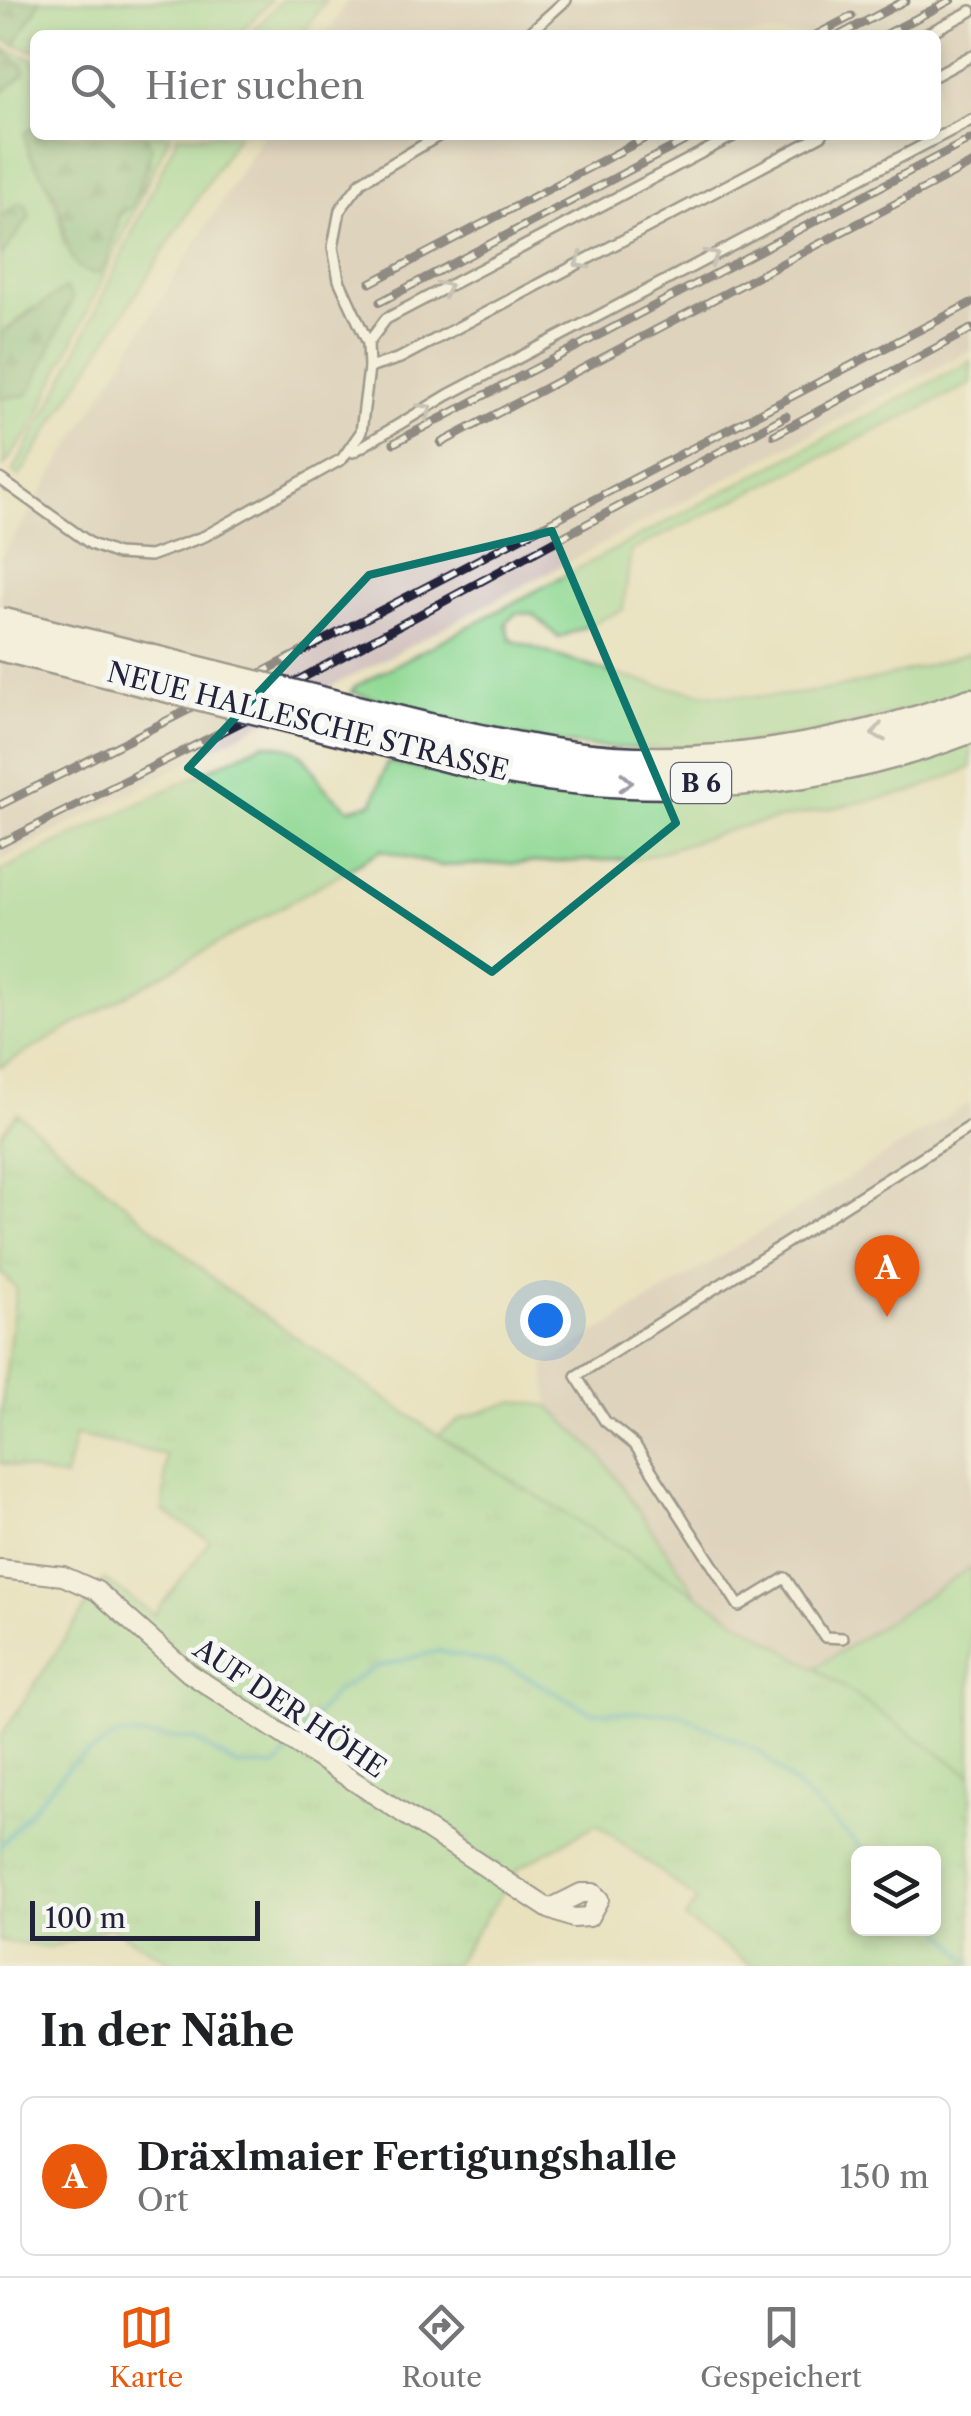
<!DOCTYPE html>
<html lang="de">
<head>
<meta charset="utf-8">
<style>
  body { margin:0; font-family:"Libre Caslon Text",serif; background:#f2f2f2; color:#202124 }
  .controls { position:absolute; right:30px; bottom:30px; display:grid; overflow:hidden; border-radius:15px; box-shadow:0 5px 15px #0003 }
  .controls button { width:90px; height:90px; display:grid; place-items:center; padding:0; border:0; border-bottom:2px solid #e0e0e0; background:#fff; color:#202124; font:50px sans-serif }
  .scale { position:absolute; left:30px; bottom:25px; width:230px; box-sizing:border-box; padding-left:10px; border:5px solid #22223b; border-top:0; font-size:28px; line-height:35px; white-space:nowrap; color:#22223b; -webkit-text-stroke:8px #f6f6f2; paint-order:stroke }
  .you { position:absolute; left:545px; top:1320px; width:35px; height:35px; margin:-25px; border:8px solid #fff; border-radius:50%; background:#1a73e8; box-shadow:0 0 0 15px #1a73e833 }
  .badge { display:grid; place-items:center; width:65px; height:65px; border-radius:50%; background:#ea580c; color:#fff; font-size:32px; font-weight:700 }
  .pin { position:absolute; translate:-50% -82px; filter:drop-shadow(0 2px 5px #0008) }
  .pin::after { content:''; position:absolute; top:52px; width:35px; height:30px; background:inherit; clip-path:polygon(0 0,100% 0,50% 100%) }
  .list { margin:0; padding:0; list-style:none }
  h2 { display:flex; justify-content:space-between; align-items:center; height:130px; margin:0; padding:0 40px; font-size:42px }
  h2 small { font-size:32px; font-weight:400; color:#757577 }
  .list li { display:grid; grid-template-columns:65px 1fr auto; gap:30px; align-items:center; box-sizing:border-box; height:160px; margin:0 20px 20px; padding:0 20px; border:2px solid #e0e0e0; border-radius:15px }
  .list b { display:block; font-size:38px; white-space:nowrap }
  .list p { margin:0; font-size:32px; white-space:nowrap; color:#757577 }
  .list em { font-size:32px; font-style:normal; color:#757577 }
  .icon { flex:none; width:55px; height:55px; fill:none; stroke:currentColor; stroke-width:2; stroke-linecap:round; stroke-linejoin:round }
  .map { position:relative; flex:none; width:971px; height:1966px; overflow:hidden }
  .search { position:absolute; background:#fff; box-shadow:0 5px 15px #0003; left:30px; right:30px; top:30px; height:110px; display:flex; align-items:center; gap:25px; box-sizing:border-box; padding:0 35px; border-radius:15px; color:#757577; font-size:38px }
  .sheet { height:310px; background:#fff }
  nav { display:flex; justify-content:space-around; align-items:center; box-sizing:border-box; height:140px; border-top:2px solid #e0e0e0; background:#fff; font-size:28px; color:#757577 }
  nav a { display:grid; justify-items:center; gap:5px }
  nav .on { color:#ea580c }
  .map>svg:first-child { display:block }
  .industrial { fill:#d0c0bc }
  .grass { fill:#91d994; stroke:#5a7e68; stroke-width:2.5 }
  .forest { fill:url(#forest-firs); stroke:#4b6e5c; stroke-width:2.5 }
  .park { fill:url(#park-tufts); stroke:#5a7e68; stroke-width:2.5; fill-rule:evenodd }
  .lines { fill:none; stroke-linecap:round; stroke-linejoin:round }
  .stream { stroke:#43b2bc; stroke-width:5 }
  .lane-casing { stroke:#403f4f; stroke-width:14 }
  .street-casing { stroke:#403f4f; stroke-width:22 }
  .primary-casing { stroke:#403f4f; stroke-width:35 }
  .lane { stroke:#fff; stroke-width:9 }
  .street { stroke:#fff; stroke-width:18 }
  .primary { stroke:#fff; stroke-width:30 }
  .rail-casing { stroke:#22223b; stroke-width:9 }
  .rail { stroke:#f6f6f2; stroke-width:5; stroke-dasharray:15; stroke-linecap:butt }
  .primary-bridge-casing { stroke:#403f4f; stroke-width:35; stroke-linecap:butt }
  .primary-bridge { stroke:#fff; stroke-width:30 }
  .oneway { stroke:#9c9ca7 }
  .marked { fill:none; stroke:#0f766e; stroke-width:8; stroke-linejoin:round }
  .labels { text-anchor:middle; stroke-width:10; stroke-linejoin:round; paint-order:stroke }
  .shield { fill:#f6f6f2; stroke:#626272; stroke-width:2.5 }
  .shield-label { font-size:25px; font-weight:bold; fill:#22223b }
  .street-label { font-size:28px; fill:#22223b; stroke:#f6f6f2 }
</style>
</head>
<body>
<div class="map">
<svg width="971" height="1966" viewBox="0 0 971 1966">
  <defs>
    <pattern id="forest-firs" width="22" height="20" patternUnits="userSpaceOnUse" patternTransform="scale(2.5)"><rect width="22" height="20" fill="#74b97e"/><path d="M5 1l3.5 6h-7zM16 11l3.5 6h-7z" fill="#5f9668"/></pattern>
    <pattern id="park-tufts" width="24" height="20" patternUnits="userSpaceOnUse" patternTransform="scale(2.5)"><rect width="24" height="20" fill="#91d994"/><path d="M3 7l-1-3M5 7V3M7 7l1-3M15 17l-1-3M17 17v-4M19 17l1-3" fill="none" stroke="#7dba80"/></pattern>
  </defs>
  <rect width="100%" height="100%" fill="#f6f6f2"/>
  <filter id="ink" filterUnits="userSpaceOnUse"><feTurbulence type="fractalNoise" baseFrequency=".01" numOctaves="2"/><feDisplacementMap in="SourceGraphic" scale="20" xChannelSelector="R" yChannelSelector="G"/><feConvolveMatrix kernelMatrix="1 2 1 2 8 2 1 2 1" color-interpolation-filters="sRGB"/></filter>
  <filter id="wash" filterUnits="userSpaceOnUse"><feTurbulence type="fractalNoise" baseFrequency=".0048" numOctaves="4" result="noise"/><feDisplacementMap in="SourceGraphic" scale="40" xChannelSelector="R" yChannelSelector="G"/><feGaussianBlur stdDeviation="2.25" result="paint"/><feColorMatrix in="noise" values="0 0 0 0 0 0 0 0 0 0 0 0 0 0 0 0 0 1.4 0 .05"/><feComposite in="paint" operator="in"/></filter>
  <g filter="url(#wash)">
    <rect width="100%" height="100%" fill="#e9e1be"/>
    <g class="industrial">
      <path d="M348,0H971V350L0,861V559L263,135H936V35H326Z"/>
      <path d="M971,1102V1570L815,1668L698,1596L600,1455L549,1406L544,1365Z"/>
    </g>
    <g class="grass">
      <path d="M41,0H271L238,35H35V51L15,45Z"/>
      <path d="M282,0H326L302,35H250Z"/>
      <path d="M0,47L35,60V124L25,134C40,173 61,202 64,245L106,264L120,214C142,201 157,158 146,135H170L33,426L4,466L0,398L4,399L33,308L0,335V258L30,216L5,213L0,217V95L24,74L23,65Z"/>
      <path d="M178,135H238L19,477L13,472L60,387Z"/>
      <path d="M971,361V384L631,551L623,610L559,638L533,614L516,613L506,623L511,640C596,670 694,704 786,695C850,689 910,671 971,652V690C840,736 691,761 551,742C484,733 417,710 351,692L356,686Z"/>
      <path d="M971,739V768L911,792L740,827L638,859L440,866L382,850L0,1067V871L264,743C300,749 301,750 320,781C326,792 340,801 349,809L373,803L387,762C550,798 713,805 877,771C909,765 941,750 971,739Z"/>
      <path d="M515,1401L549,1406L600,1455L698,1596L438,1435L461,1419Z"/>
      <path d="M971,1567V1775L815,1668Z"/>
    </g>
    <g class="forest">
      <path d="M0,0H41L15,45L0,38Z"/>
      <path d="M0,50L23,65L24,74L0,95Z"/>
      <path d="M35,124V135H146L152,148L132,207L120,214L106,264L99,273C59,277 68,218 56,197C45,176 25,157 25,134Z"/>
      <path d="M19,203L25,204L30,216L0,258V217Z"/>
      <path d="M65,288L73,299L31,390L27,395L0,398V335Z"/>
    </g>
    <path class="park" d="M17,1113L222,1286L438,1435L815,1668L971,1775V1966H752L685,1919L697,1900L597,1824L519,1868L453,1966H178L110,1927L50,1948L0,1941V1737L104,1579L154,1615L210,1541L163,1511L166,1455L75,1435L65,1478L0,1463V1423L16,1288L0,1272V1135ZM858,1854H934V1928H858Z"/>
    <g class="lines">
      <g class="stream">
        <path d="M303,1732L335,1692L373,1668L438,1651L507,1666L591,1712L677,1713L759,1751L868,1854"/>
        <path d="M0,1846L71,1764L118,1735L193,1739L236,1765L275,1767L289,1753"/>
        <path d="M934,1919L971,1965"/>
      </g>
    </g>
  </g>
  <g filter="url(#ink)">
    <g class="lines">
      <g class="lane-casing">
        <g id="lane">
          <path d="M527,35L566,0"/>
          <path d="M925,35L971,11"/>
          <path d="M936,75L971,56"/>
          <path d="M368,343L386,319L735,135"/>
          <path d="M369,368L400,358L822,135"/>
          <path d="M353,452L448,395L971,120"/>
          <path d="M0,479L91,544L117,554L150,556L205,536L342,459L361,432L369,368L368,343L339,280L333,247L340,210L361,182L440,135"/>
          <path d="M843,1638L825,1637L785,1578L739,1606L635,1445L605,1421L576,1376L971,1126"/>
        </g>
      </g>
      <g class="street-casing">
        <path id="street" d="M0,1569L63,1576L97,1591L189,1673L549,1909L573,1918L589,1917L599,1899L593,1893H581L549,1909"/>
      </g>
      <g class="primary-casing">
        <g id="primary">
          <path d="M433,730C477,739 522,750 567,756C702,775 845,749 971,704"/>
          <path d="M427,751C605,799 798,794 971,727"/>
        </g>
      </g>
      <use href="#lane" class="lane"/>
      <use href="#street" class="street"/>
      <use href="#primary" class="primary"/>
      <g class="rail-casing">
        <g id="rail">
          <path d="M816,35L852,16"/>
          <path d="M840,35L906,0"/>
          <path d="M885,35L951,0"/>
          <path d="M370,283L651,135"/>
          <path d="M380,302L696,135"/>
          <path d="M774,435L971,329"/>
          <path d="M394,443L971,139"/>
          <path d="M441,443L971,164"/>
          <path d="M257,675L971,303"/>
          <path d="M293,683L786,416"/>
          <path d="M0,805L198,705"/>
          <path d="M0,844L249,718"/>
        </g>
      </g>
      <use href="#rail" class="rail"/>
      <g class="primary-bridge-casing">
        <g id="primary-bridge">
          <path d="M0,623L433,730"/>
          <path d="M0,645L427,751"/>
        </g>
      </g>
      <use href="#primary-bridge" class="primary-bridge"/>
    </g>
    <defs><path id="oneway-chevron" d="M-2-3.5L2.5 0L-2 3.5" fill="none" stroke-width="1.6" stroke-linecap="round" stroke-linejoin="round" transform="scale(2.5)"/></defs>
    <g class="oneway">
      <use href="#oneway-chevron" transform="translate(712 256) rotate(-28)"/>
      <use href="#oneway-chevron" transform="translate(581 262) rotate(152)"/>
      <use href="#oneway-chevron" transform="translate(445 288) rotate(-28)"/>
      <use href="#oneway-chevron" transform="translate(426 410) rotate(-32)"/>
      <use href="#oneway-chevron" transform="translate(878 733) rotate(167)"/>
      <use href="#oneway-chevron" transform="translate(626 782) rotate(3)"/>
    </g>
  </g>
  <path d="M0 0H971V1966H0ZM552,531L676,823L492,972L188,768L369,575Z" fill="#e9e1be" fill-opacity=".55" fill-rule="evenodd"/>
  <path class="marked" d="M552,531L676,823L492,972L188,768L369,575Z"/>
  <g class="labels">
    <rect class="shield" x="671" y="763" width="60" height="40" rx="8"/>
    <g class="shield-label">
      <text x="701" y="792">B 6</text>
    </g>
    <g class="street-label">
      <text transform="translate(308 721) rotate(14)" y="10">NEUE HALLESCHE STRASSE</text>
      <text transform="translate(290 1708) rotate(34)" y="10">AUF DER HÖHE</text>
    </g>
  </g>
</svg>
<div class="controls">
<button><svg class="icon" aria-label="layers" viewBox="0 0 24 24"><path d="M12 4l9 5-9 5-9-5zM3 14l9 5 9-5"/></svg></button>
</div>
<div class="scale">100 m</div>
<div class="you"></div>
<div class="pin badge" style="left:887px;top:1317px">A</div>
<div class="search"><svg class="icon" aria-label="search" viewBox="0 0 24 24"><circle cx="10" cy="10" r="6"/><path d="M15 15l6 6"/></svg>Hier suchen</div>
</div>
<section class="sheet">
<h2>In der Nähe<small></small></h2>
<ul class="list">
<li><span class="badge">A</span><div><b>Dräxlmaier Fertigungshalle</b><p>Ort</p></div><em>150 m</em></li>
</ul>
</section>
<nav>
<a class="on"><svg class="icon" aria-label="map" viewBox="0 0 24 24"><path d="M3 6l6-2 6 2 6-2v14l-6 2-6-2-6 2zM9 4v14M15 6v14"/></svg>Karte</a>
<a><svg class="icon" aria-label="directions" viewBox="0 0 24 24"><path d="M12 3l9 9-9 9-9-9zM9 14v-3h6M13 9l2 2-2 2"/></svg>Route</a>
<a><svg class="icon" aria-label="saved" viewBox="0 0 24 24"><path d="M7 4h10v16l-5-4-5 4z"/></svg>Gespeichert</a>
</nav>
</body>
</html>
